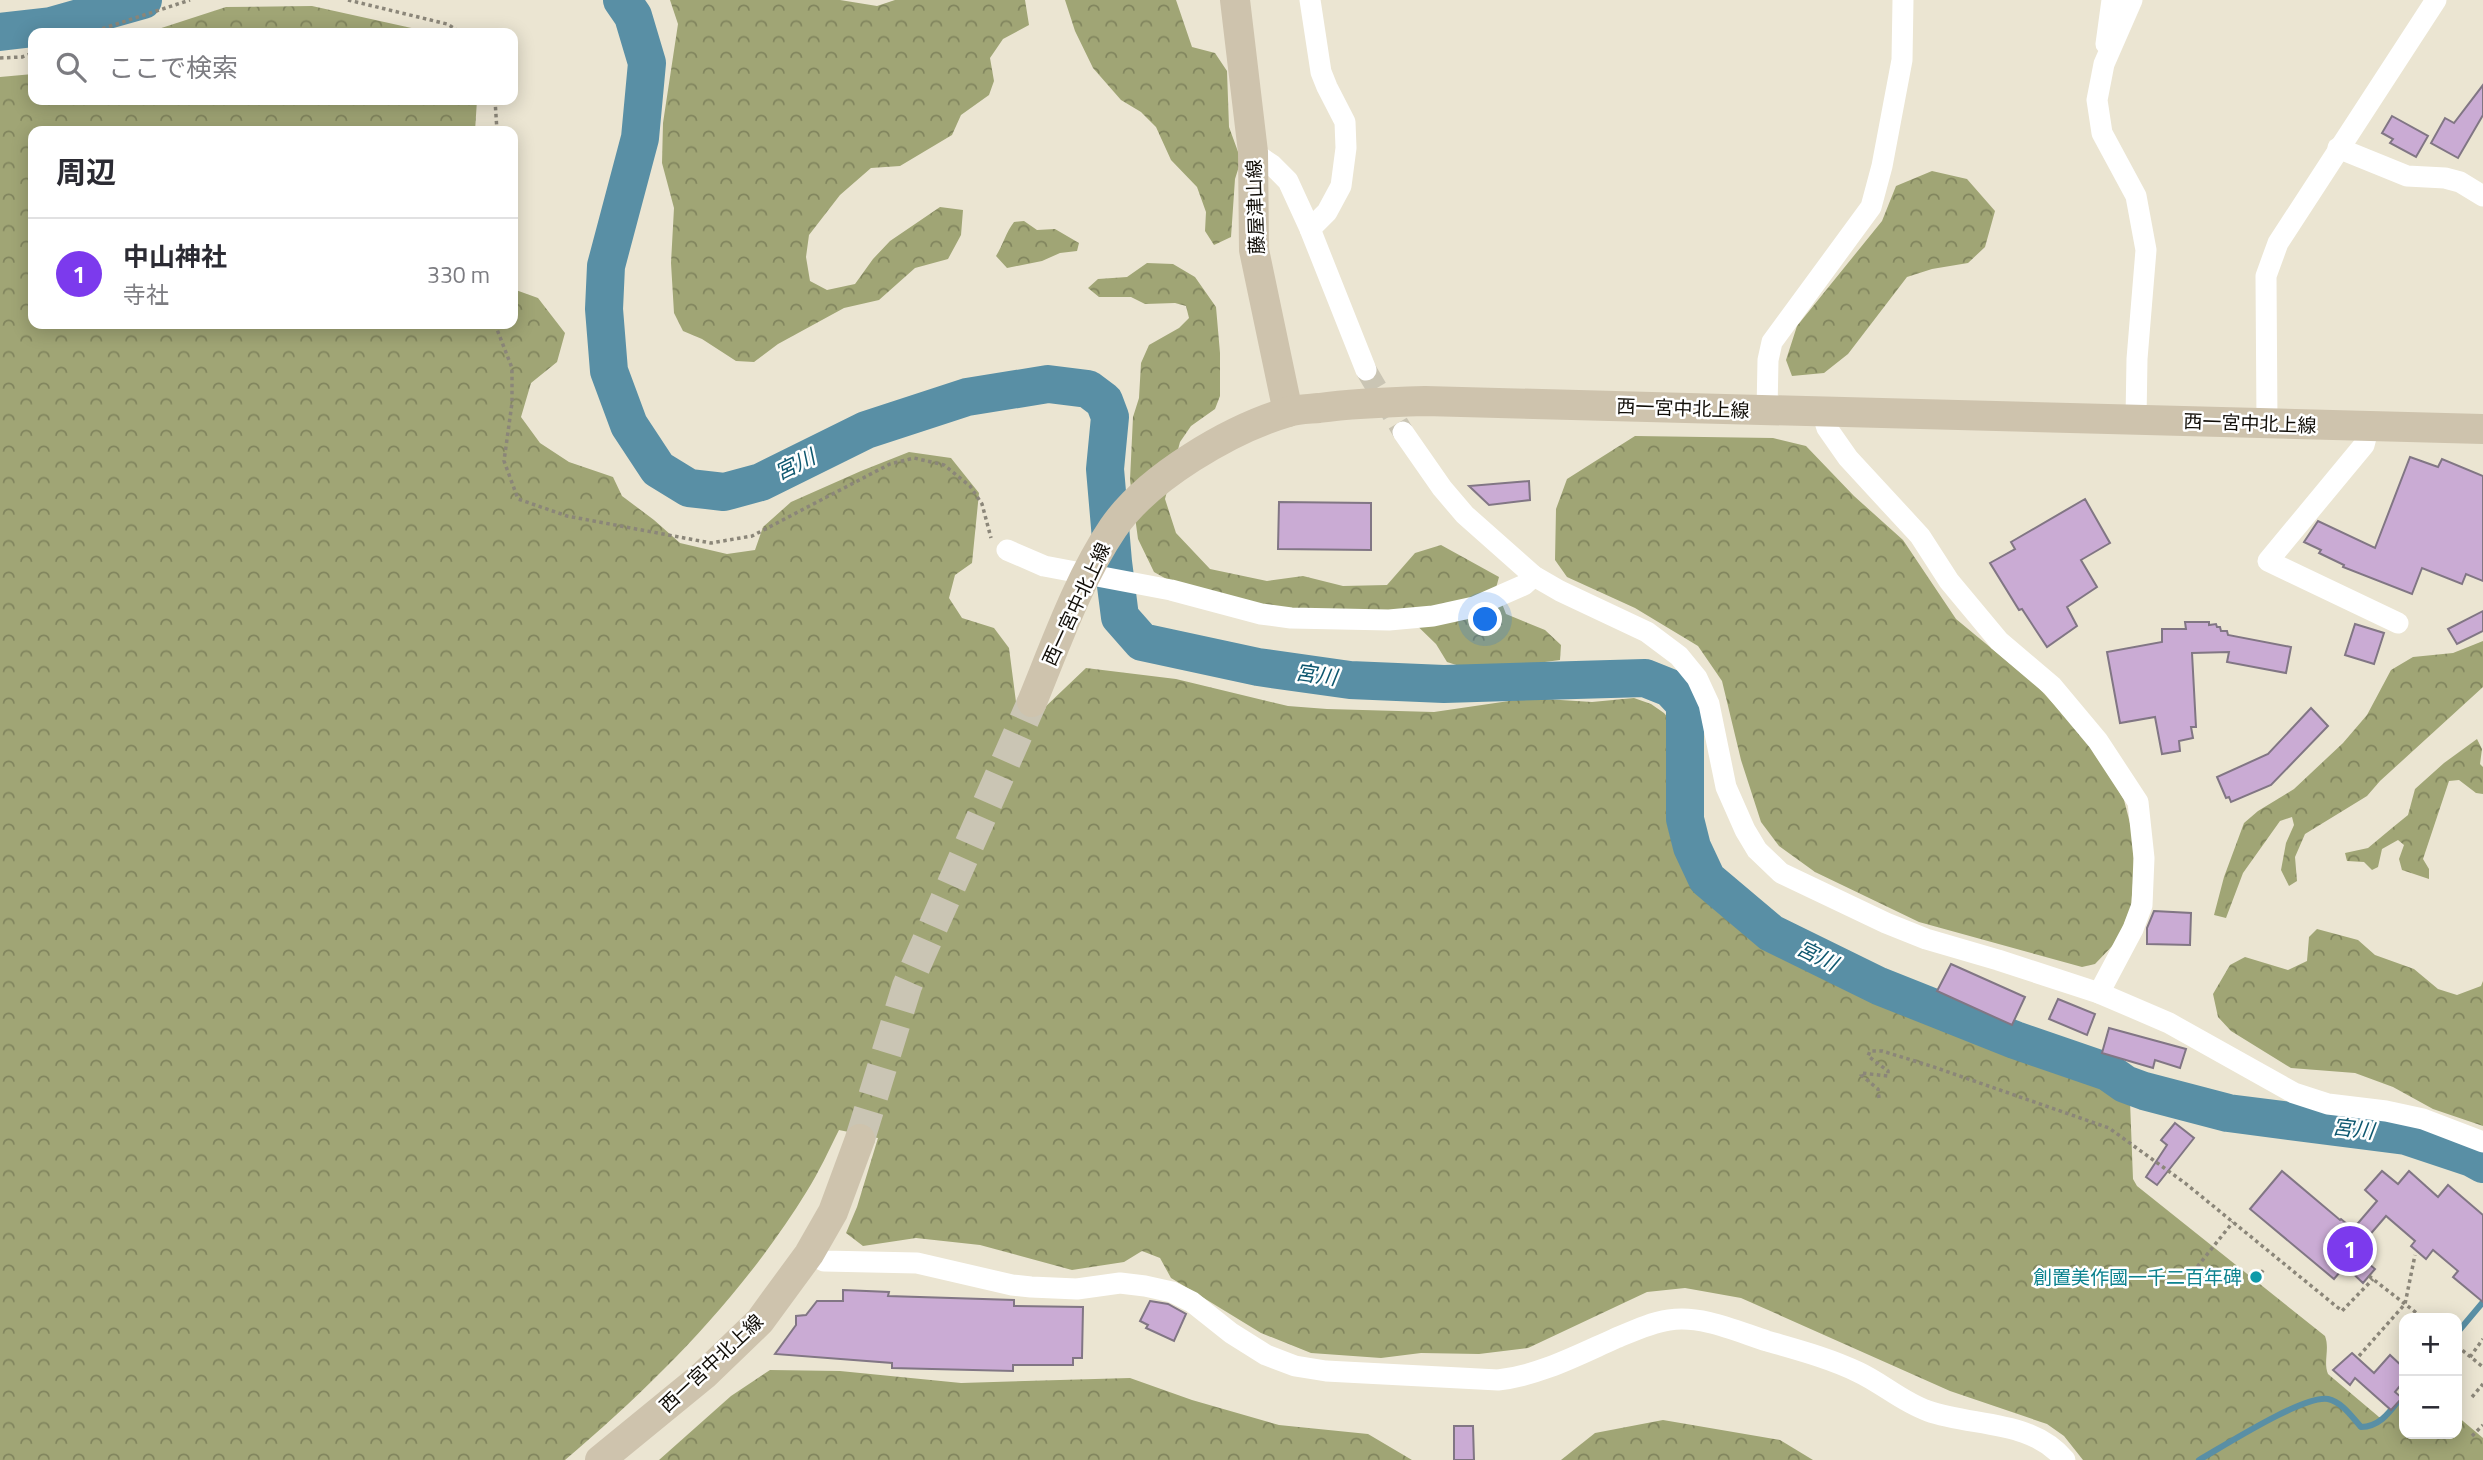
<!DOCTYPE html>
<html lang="ja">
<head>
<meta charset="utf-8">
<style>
  body { margin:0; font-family:"Titillium Web","Noto Sans JP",sans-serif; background:#f2f2f3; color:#2b2b33 }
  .controls { position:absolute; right:21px; bottom:21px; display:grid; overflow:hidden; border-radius:14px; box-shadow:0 4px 18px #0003 }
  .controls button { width:63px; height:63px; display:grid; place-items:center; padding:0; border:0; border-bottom:2px solid #e1e1e2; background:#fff; color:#2b2b33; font:35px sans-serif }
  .you { position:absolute; left:1486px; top:620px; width:24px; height:24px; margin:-18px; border:5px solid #fff; border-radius:50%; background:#1a73e8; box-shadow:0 0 0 10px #1a73e833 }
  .badge { display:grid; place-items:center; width:46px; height:46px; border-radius:50%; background:#7c3aed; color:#fff; font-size:23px; font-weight:700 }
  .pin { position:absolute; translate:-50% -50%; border:4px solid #fff; box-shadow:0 2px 7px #0006 }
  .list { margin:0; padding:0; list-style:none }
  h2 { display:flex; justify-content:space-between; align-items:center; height:91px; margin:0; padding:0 28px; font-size:30px }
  h2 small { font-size:23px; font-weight:400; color:#7c7c81 }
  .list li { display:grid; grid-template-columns:46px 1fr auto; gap:21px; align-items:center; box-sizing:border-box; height:112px; padding:0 28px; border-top:2px solid #e1e1e2 }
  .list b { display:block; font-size:26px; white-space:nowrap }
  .list p { margin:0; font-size:23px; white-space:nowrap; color:#7c7c81 }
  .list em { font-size:23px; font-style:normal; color:#7c7c81 }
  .icon { flex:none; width:38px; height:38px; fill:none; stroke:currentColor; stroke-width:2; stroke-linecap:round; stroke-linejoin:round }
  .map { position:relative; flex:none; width:2483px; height:1460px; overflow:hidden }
  .search { position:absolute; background:#fff; box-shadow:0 4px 18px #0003; left:28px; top:28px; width:490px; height:77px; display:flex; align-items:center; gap:18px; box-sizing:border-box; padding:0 24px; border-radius:14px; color:#7c7c81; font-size:26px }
  .panel { position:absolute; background:#fff; box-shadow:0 4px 18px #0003; left:28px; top:126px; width:490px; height:203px; border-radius:14px }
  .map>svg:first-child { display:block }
  .forest { fill:url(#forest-crowns) }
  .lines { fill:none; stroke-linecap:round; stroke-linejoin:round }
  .stream { stroke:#598fa5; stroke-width:6 }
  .river { stroke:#598fa5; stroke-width:38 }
  .building { fill:#caabd4; stroke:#817684; stroke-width:2 }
  .minor-tunnel { stroke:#cac5b4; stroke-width:21; stroke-dasharray:21 10; stroke-linecap:butt }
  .secondary-tunnel { stroke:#cac5b4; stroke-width:30; stroke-dasharray:30 15; stroke-linecap:butt }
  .path { stroke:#8b8679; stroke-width:3.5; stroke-dasharray:3.5 3.5; stroke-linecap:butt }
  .minor { stroke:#fff; stroke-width:21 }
  .secondary { stroke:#cec3ad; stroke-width:30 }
  .culture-dot { fill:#0f9aa8; stroke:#fff; stroke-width:2.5 }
  .labels { text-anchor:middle; stroke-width:5; stroke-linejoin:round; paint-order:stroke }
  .street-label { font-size:19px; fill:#100d07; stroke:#fff }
  .culture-label { font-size:19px; fill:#0d838f; stroke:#fff; text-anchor:end }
  .water-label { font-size:21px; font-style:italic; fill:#0f5870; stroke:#fff }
</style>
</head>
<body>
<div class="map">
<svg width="2483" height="1460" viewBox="0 0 2483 1460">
  <defs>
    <pattern id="forest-crowns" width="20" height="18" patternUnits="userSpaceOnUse" patternTransform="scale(1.75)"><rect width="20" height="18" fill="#a0a575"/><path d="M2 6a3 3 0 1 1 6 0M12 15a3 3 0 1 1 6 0" fill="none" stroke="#81855e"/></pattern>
  </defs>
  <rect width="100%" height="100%" fill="#ebe5d2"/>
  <g class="forest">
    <path d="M670,0H840L877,6L895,0H1025L1029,25L1003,39L990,58L994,81L989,95L961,115L952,135L900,166L871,168L840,195L809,235L806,257L810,281L827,290L855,284L873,259L890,241L940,207L963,210L961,235L948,259L915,268L879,300L844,308L778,344L754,362L736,361L702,339L683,331L674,313L671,263L674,208L662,163L663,123L678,24Z"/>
    <path d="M1065,0H1176L1192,47L1215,53L1227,71L1229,127L1241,160L1235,179L1231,237L1214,245L1205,231L1206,212L1197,187L1171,160L1156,127L1141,112L1121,100L1093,68L1075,31Z"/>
    <path d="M312,6L416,29L422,33H146L226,7Z"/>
    <path d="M33,74V100H477L475,131H33V324H513V289L538,298L565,333L557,362L531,383L521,417L540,443L569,462L613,477L622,496L654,520L680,543L727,554L755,550L763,527L791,502L861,471L909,452L951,458L979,493L972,563L955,575L949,598L962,618L994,628L1009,648L1016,702L1043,709L1086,668L1176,679L1288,706L1327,709L1434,712L1529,698L1592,702L1634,698L1651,704L1664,713L1671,721L1676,733L1675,837L1680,854L1693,873L1771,944L1787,954L1980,1034L2104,1079C2114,1085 2124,1091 2130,1101L2133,1179L2137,1186L2325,1336C2330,1349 2323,1362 2328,1374L2379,1417L2386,1418L2404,1398V1434H2457V1416L2483,1438V1460H2083L2064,1436L2047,1424L1950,1391L1741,1298L1685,1288L1647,1292L1528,1348L1479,1354L1421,1353L1381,1358L1311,1353L1261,1333L1171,1278L1160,1258L1142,1251L1124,1262L1072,1270L980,1245L916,1238L863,1246L846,1233L857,1207L878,1138L839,1130C829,1150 819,1172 807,1191C743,1295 657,1382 565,1460H0V77Z"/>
    <path d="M1932,171L1967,179L1995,211L1985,247L1968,263L1932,269L1907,277L1848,354L1824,373L1792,376L1786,360L1797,326L1882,221L1896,186Z"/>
    <path d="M1024,221L1037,230L1055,229L1079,243L1077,251L1060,253L1042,261L1007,268L996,256C1003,245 1006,232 1014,222Z"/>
    <path d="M1147,263L1173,264L1195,277L1216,307L1220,353V396L1215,409L1191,426L1180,442L1165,499L1176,533L1210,569L1267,581L1303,576L1343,586L1387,585L1415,553L1441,545L1499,577L1496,588L1506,614L1545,630L1561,645L1560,660L1475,671L1447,662L1436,644L1404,613L1293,610L1243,602L1172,582L1154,572L1138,539L1130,480L1133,417L1139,398L1141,363L1149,345L1179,328L1189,318L1186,306L1175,303L1145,304L1131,297H1099L1088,288L1098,279L1127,277Z"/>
    <path d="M1635,436L1773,438L1806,446L1854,496L1903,540L1956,619L2037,686L2082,735L2105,767L2124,800L2133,835L2134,871L2131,907L2117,941L2095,964L2082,967L1919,922L1815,872L1779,846L1761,822L1741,760L1722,681L1698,646L1635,608L1567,577L1555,560L1556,509L1567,479Z"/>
    <path d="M2483,641V687L2380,781L2367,796L2305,834L2295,857L2297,881L2289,886L2281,870L2286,843L2294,825L2292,817L2280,821L2243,873L2226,918L2214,915L2224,877L2244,823L2258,811L2294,789L2343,743L2367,715L2391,670L2413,657L2453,653Z"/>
    <path d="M2477,739L2482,749L2480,764L2483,767V794L2476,793L2459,780L2449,781L2423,859L2429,869V879L2402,870L2399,859L2404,845L2398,840L2382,849L2378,867L2372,870L2364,862L2347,861L2345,853L2368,848L2392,828L2408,815L2415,789L2444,763Z"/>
    <path d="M2317,929L2358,940L2375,955L2414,969L2438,989L2457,995L2481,986L2483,981V1126L2433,1109L2393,1087L2355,1073L2291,1068L2231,1031L2218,1017L2213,994L2230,965L2245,957L2288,970L2307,961L2309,937Z"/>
    <path d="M770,1370L840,1371L961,1383L1130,1378L1192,1400L1279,1425L1368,1434L1412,1460H659L731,1396Z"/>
    <path d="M1663,1420L1780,1440L1813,1460H1561L1595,1433Z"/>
  </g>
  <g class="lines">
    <g class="stream">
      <path d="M2457,1333L2483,1302"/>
      <path d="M2199,1460C2224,1446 2303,1395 2328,1399C2342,1402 2352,1417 2361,1427C2382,1427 2392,1408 2404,1394"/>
    </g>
    <g class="river">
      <path d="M622,0L633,16L647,63L640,138L606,266L604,309L609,371L629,425L658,469L689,488L724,492L761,482L866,430L967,397L1048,384L1088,389L1104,401L1110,417L1105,469L1113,562L1120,617L1142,642L1258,667L1350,680L1444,684L1645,678L1670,688L1685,704V819L1692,847L1707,879L1771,933L1879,986L2015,1040L2108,1072L2125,1084L2144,1091L2228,1113L2406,1136L2472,1158L2483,1164"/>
      <path d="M0,32L51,26L143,0"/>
    </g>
  </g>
  <g class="building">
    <path d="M2483,85V115L2458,158L2431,143L2445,118L2454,123Z"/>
    <path d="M2392,116L2428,136L2416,157L2390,143L2393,139L2382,133Z"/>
    <path d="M2410,457L2438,467L2442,459L2483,476V581L2466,574L2462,584L2422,568L2412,594L2343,567L2344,565L2319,553L2321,550L2304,542L2318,521L2375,548Z"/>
    <path d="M1529,481L1530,500L1489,505L1469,486Z"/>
    <path d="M2085,499L2110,543L2081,560L2097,587L2067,607L2077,626L2047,647L2022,609L2019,610L1990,563L2015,549L2011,542Z"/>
    <path d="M1279,502L1371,503V550L1278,549Z"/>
    <path d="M2483,611V631L2457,644L2448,629Z"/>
    <path d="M2185,622H2209V625L2216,624L2217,627H2220L2221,631H2227L2228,635L2291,647L2286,673L2227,662L2229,652L2192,653L2196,727H2191L2193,738L2179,741L2180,751L2162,754L2155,717L2120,723L2107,652L2162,642V629H2186Z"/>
    <path d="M2355,624L2384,633L2374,664L2345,655Z"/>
    <path d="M2311,708L2328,726L2271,785L2231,802L2229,797L2226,798L2217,777L2268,754Z"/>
    <path d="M2154,911L2191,913L2190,945L2147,944V928Z"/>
    <path d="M1951,964L2025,997L2012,1025L1937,991Z"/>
    <path d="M2058,999L2095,1014L2087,1035L2049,1019Z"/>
    <path d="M2109,1028L2186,1049L2180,1068L2155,1060L2153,1068L2102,1053Z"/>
    <path d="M2175,1123L2194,1138L2157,1185L2146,1177L2167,1145L2161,1140Z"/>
    <path d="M2282,1171L2340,1220L2341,1219L2353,1229L2377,1201L2365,1190L2382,1171L2398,1184L2409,1171L2438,1197L2448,1185L2483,1215V1302L2453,1277L2458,1271L2433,1250L2426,1259L2411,1246L2415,1241L2386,1216L2355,1252L2375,1269L2363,1283L2345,1266L2334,1279L2250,1209Z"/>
    <path d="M843,1290L889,1292L888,1296L1014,1300V1306L1083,1307L1082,1358H1073V1365H1013V1371L892,1368V1363L775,1354L796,1325V1316L806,1315L817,1301H843Z"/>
    <path d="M1150,1301L1168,1304L1186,1314L1174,1341L1146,1328L1148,1325L1140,1321Z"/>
    <path d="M2352,1353L2374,1373L2390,1355L2404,1368V1381L2395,1392L2402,1398L2391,1410L2355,1378L2350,1385L2333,1370Z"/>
    <path d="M1454,1426H1473L1474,1460H1454Z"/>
  </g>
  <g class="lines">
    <path class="minor-tunnel" d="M1366,370L1403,432"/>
    <path class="secondary-tunnel" d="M860,1139L907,986L1032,702"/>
    <g class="path">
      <path d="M348,0L447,24L462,33"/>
      <path d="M89,33L190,0"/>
      <path d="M0,58L22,57L33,53"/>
      <path d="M495,100L497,131"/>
      <path d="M495,324L512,368V403L504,461L518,499L567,516L711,543L752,536L890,464L914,458L944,465L970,486L982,504L991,538"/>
      <path d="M1879,1098L1878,1089L1861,1075V1073L1888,1076V1071L1868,1056L1870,1051H1882L1931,1066L2109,1128L2185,1183L2342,1311L2373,1279"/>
      <path d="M2193,1272L2233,1222"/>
      <path d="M2261,1273L2264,1269"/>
      <path d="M2369,1276L2423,1318"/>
      <path d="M2457,1346L2483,1367"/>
      <path d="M2359,1356L2405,1304L2415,1255"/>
      <path d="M2470,1357L2483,1339"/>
      <path d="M2472,1397L2483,1384"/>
      <path d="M2472,1436L2483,1425"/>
    </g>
    <g class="minor">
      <path d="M2132,0L2104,64L2097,100L2102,133L2136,196L2146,250L2137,359L2136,419"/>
      <path d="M2106,44L2112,0"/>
      <path d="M2338,148L2407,176L2445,178L2460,182L2483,196"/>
      <path d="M1253,152L1272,165L1288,181L1310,229L1366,370"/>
      <path d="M1310,229L1327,212L1341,186L1346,148L1345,122L1327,87L1321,72L1310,0"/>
      <path d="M1767,411L1768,360L1772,342L1871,207L1882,166L1902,60L1903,0"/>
      <path d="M1822,412L1827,428L1848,458L1920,536L1949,581L1999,641L2052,686L2098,741L2138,802L2144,858L2142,905L2133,929L2099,993"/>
      <path d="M2267,424L2266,276L2278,243L2436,0"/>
      <path d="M2369,426L2364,445L2268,561L2398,623"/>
      <path d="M1403,432L1442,488L1465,515L1534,576L1560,591L1647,632L1679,656L1697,678L1709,704L1726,787L1745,830L1757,850L1781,873L1886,923L1926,939L1998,960L2099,993L2169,1023L2294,1093L2328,1104L2386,1111L2423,1119L2483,1142"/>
      <path d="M1007,550L1044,566L1171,590L1261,614L1291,618L1389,620L1433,616L1474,607L1524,585L1534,576"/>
      <path d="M809,1254L824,1261L917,1263L1012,1285L1031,1287L1077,1289L1120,1283L1145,1286L1172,1292L1192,1302L1231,1333L1266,1355L1295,1366L1326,1371L1498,1380C1540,1375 1576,1356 1614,1339C1631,1332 1649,1323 1669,1320C1702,1315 1736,1331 1767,1341C1798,1350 1829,1358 1858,1372C1882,1383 1902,1402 1928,1411C1973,1427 2031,1419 2065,1460"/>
    </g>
    <g class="secondary">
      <path d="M1235,0L1253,152L1254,250L1288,412"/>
      <path d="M1032,702C1055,646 1079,578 1113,528C1147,478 1230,429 1288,412C1298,409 1309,409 1319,408C1355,403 1390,402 1425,401L2483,429"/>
      <path d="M600,1460L704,1375L760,1321L809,1254L833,1212L860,1139"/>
    </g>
  </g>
  <circle class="culture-dot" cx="2256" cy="1277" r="7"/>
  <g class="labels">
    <g class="street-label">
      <text transform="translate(1255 207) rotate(-92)" y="7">藤屋津山線</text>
      <text transform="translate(1683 408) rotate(2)" y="7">西一宮中北上線</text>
      <text transform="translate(2250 423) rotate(2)" y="7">西一宮中北上線</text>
      <text transform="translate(1076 604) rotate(-65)" y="7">西一宮中北上線</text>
      <text transform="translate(711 1363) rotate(-43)" y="7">西一宮中北上線</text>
    </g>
    <g class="culture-label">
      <text x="2242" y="1284">創置美作國一千二百年碑</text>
    </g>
    <g class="water-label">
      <text transform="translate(795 465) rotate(-26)" y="7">宮川</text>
      <text transform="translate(1316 675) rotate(8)" y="7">宮川</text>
      <text transform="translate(1817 956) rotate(26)" y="7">宮川</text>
      <text transform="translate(2353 1129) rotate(7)" y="7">宮川</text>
    </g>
  </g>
</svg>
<div class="controls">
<button>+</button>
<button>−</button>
</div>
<div class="you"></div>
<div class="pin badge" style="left:2350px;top:1249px">1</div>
<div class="search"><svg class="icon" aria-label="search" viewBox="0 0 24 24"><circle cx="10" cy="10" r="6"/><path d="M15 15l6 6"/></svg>ここで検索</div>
<section class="panel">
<h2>周辺<small></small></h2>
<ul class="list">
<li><span class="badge">1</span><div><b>中山神社</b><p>寺社</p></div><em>330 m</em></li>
</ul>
</section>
</div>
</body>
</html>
